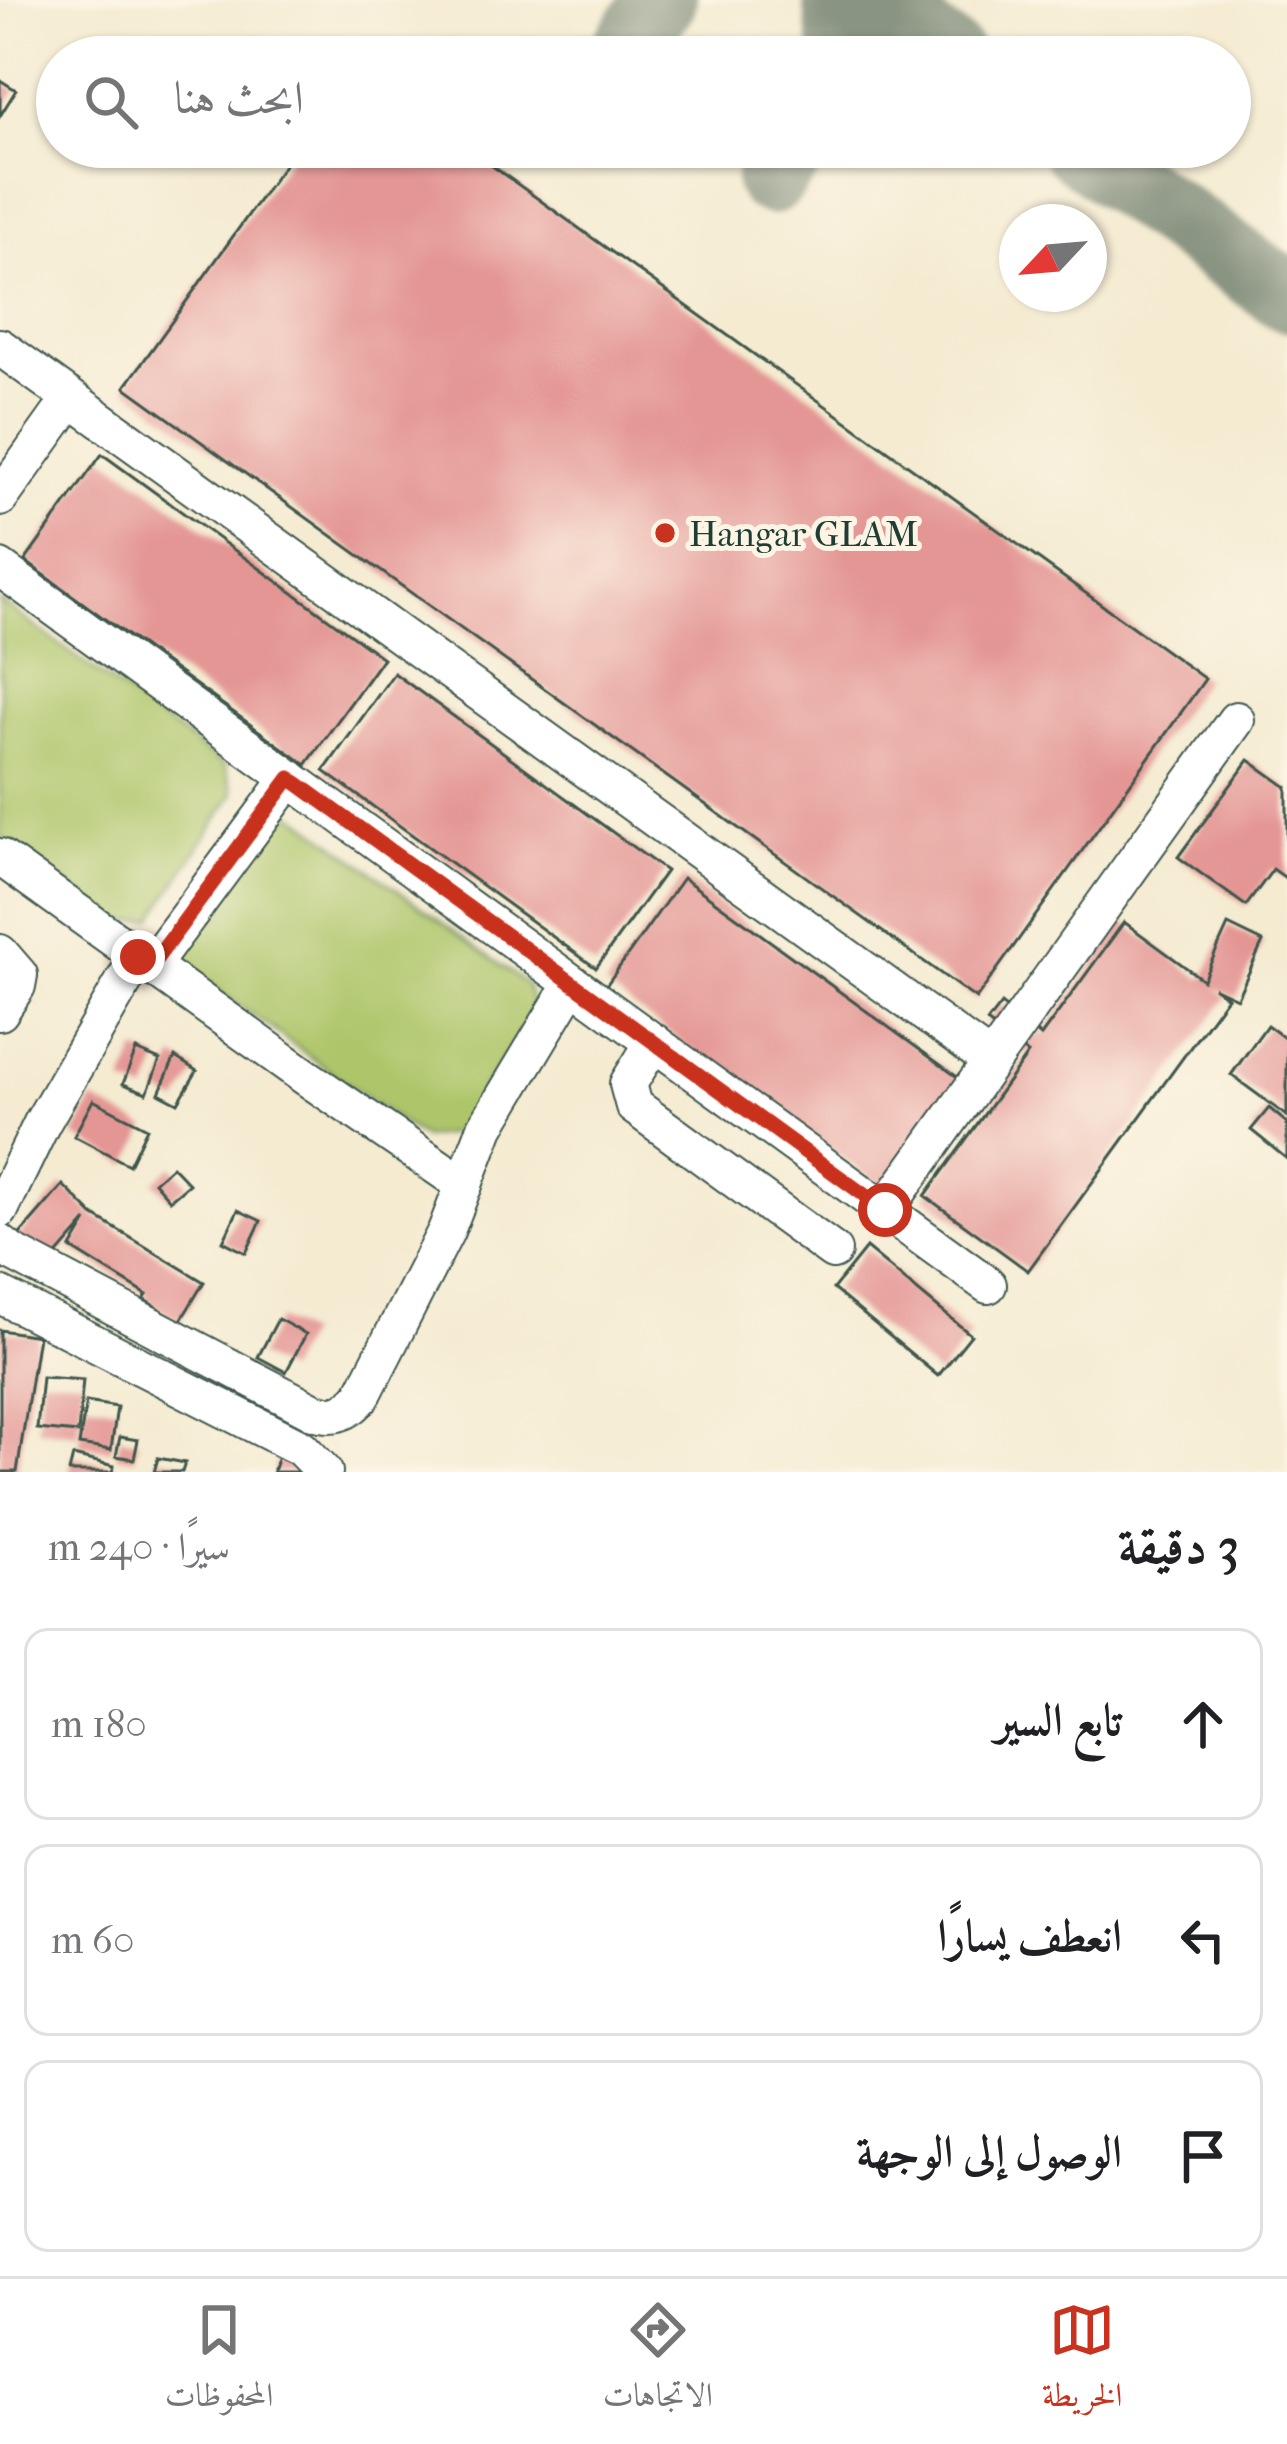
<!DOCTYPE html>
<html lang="ar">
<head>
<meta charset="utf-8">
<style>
  body { margin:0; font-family:"IM FELL French Canon",Amiri,serif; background:#f2f2f2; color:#202124; direction:rtl }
  .compass { position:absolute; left:999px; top:204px; width:108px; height:108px; border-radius:50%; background:#fff; box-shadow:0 3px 9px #0004; rotate:244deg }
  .stop { position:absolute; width:36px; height:36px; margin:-27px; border:9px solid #c8321e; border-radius:50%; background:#fff }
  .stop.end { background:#c8321e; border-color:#fff; box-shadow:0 3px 12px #0008 }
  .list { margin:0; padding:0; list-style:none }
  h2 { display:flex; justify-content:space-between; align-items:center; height:156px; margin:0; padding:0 48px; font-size:51px }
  h2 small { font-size:39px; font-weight:400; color:#757577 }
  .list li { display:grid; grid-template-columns:78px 1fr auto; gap:36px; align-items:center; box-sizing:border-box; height:192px; margin:0 24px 24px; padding:0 24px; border:3px solid #e0e0e0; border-radius:24px }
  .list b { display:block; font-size:45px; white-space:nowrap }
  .list em { font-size:39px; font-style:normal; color:#757577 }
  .icon { flex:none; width:66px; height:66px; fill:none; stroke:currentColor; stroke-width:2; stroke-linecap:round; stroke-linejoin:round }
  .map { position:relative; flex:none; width:1287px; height:1472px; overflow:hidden; direction:ltr }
  .search { position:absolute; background:#fff; box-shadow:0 3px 9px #0004; left:36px; right:36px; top:36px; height:132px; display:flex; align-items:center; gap:30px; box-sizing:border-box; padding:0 42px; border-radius:66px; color:#757577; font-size:45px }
  .sheet { height:804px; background:#fff }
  nav { display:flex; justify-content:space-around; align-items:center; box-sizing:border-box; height:168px; border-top:3px solid #e0e0e0; background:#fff; font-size:33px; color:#757577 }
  nav a { display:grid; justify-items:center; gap:6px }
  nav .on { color:#c8321e }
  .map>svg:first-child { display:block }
  .green { fill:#aec66b; stroke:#668250; stroke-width:3 }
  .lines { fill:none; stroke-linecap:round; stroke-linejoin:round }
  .taxiway { stroke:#8a9482; stroke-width:72 }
  .building { fill:#e49694 }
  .minor-casing { stroke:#3f574c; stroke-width:40 }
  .minor { stroke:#fff; stroke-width:36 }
  .route { stroke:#c8321e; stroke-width:15 }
  .poi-dot { fill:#c8321e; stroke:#fcf5e5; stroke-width:4.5 }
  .labels { text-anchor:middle; stroke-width:10; stroke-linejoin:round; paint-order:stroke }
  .poi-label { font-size:36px; fill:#1f3d34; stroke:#fcf5e5; text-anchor:start }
</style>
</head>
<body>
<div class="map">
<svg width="1287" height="1472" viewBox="0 0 1287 1472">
  <rect width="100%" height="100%" fill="#fcf5e5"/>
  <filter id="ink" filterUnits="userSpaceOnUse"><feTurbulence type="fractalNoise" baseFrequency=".00833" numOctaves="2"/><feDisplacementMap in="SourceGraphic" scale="24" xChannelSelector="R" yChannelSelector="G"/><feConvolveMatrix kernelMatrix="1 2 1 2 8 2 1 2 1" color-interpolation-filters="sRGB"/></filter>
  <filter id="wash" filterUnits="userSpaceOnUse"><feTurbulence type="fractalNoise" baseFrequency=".004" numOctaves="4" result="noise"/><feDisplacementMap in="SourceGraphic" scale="48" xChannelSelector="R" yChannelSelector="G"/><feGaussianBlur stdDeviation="2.7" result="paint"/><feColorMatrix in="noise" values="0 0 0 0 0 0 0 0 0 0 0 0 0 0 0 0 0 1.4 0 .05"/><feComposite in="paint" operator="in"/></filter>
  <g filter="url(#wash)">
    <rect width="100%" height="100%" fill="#f4ebd1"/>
    <g class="green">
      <path d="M0,601L225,766L234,793L153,918L120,923L0,837Z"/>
      <path d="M294,814L526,984L535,1010L455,1133L423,1138L176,960L254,821Z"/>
    </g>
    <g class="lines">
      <g class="taxiway">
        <path d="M839,0L846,57"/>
        <path d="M872,0L949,57"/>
        <path d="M621,57L661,0"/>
        <path d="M1076,147L1287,296"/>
        <path d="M771,179L795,147"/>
      </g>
    </g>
    <g id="blocks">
      <g class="building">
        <path d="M0,80L16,90L0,116Z"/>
        <path d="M297,147H466L1205,679L976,999L125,387Z"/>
        <path d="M102,454L383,658L306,765L25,561Z"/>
        <path d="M394,673L666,871L596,968L324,771Z"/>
        <path d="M1249,760L1287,787V879L1273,869L1246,906L1178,857Z"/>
        <path d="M683,878L967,1084L889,1192L605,987Z"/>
        <path d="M1124,922L1203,980L1228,925L1263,942L1237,998L1213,987L1227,997L1028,1271L925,1196L1028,1054L987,1022L1001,1004L1041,1036Z"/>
        <path d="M1267,1025L1287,1040V1116L1231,1075Z"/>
        <path d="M136,1050L160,1060L147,1093L123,1084Z"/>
        <path d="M175,1057L197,1071L178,1103L159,1093Z"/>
        <path d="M93,1100L147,1128L129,1165L74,1136Z"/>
        <path d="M1269,1108L1287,1123V1159L1251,1130Z"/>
        <path d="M172,1166L189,1184L170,1200L154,1182Z"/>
        <path d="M63,1185L93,1215L204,1282L180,1322L144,1299L147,1295L71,1248L87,1221L46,1268L15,1240Z"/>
        <path d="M238,1210L261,1221L246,1253L223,1241Z"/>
        <path d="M866,1248L971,1335L938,1376L833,1289Z"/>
        <path d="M278,1319L306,1334L286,1372L258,1357Z"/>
        <path d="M0,1330L38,1336L17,1472H0Z"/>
        <path d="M42,1377L83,1380L78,1433L37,1429Z"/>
        <path d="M86,1402L117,1407L111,1450L79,1445Z"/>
        <path d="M120,1437L138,1440L134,1459L116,1456Z"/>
        <path d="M73,1456L114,1466L113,1472H69Z"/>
        <path d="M278,1456L312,1472H273Z"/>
        <path d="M158,1458L185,1463L182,1472H154Z"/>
      </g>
    </g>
  </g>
  <g filter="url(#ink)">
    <use href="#blocks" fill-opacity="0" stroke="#3f574c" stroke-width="3"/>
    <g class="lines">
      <g class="minor-casing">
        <g id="minor">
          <path d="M0,347L991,1061"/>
          <path d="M0,498L70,400"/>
          <path d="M0,568L988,1285"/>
          <path d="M0,857L306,1077L464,1185"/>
          <path d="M0,953L19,975L17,986L0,1012"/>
          <path d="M151,966L290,778"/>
          <path d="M654,1042L628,1084L634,1106L833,1251"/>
          <path d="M0,1210L42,1123L138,957"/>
          <path d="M885,1210L1236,720"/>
          <path d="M0,1243L11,1252L313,1411C334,1418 348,1413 362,1396L446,1231L486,1127L572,984"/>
          <path d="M0,1295L301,1448L324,1472"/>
        </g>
      </g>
      <use href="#minor" class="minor"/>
    </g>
  </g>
  <g class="lines" filter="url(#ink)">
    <path class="route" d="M138,957L151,966L290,778L885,1210"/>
  </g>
  <circle class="poi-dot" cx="665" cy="533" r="12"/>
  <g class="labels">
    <g class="poi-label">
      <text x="689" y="546">Hangar GLAM</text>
    </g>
  </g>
</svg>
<svg class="compass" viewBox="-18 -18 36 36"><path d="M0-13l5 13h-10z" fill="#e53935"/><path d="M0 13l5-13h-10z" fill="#757577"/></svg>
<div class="stop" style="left:885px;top:1210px"></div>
<div class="stop end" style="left:138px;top:957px"></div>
<div class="search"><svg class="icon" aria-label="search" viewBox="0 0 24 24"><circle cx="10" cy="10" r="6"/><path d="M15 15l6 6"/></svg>ابحث هنا</div>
</div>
<section class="sheet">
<h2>3 دقيقة<small>سيرًا · 240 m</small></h2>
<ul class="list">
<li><svg class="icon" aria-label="ahead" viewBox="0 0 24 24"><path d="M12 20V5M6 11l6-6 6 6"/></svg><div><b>تابع السير</b></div><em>180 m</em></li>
<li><svg class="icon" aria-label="left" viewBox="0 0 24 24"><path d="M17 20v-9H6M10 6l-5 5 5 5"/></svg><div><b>انعطف يسارًا</b></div><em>60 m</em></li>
<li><svg class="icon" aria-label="arrive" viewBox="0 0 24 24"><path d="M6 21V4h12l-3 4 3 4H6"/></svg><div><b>الوصول إلى الوجهة</b></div></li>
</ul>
</section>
<nav>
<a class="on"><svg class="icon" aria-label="map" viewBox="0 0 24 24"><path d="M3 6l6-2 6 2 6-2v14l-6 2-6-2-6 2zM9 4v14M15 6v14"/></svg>الخريطة</a>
<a><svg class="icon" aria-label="directions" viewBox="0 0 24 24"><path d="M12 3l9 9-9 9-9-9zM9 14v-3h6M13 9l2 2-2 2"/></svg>الاتجاهات</a>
<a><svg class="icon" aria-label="saved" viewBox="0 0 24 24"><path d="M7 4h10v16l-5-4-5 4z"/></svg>المحفوظات</a>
</nav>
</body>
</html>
